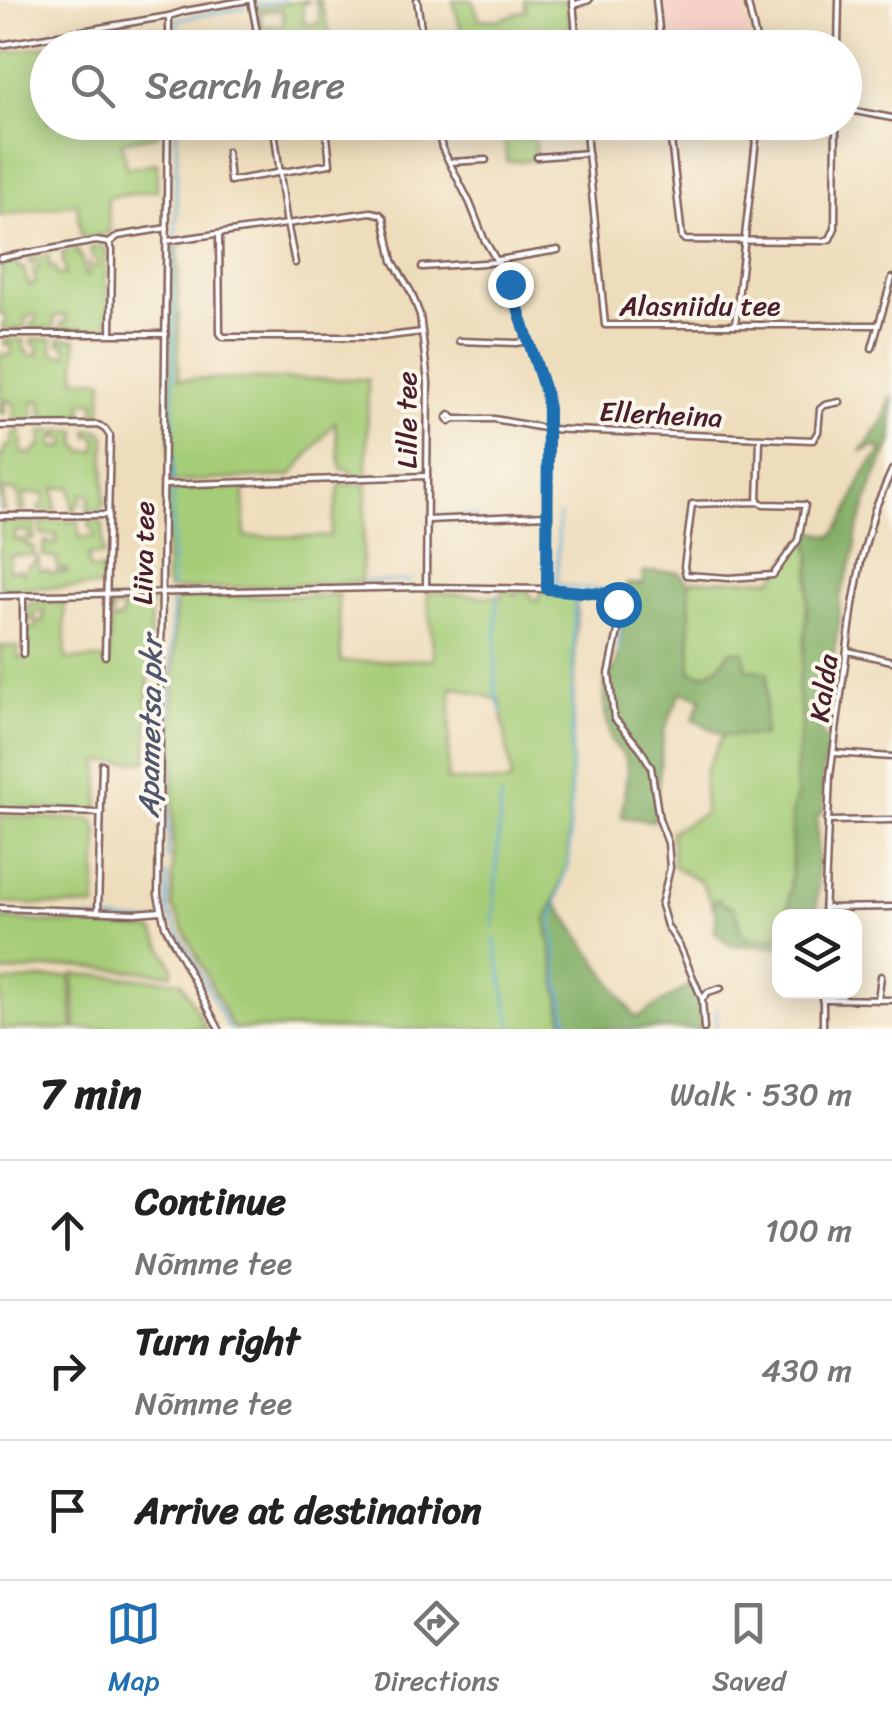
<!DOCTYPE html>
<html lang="en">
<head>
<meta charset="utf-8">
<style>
  body { margin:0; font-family:Sriracha,sans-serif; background:#f6f6f6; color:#222 }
  .controls { position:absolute; right:30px; bottom:30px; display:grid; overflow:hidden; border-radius:20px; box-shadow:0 5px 25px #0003 }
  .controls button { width:90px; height:90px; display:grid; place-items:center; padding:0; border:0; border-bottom:2px solid #e0e0e0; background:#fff; color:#222; font:50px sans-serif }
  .stop { position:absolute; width:30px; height:30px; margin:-22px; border:8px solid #1f6fb2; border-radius:50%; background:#fff }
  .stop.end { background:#1f6fb2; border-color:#fff; box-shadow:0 2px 10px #0008 }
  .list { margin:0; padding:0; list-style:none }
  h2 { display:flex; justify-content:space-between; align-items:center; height:130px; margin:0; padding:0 40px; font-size:42px }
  h2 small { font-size:32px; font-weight:400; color:#767676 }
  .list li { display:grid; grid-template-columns:65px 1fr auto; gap:30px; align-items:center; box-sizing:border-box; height:140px; padding:0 40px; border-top:2px solid #e0e0e0 }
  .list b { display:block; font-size:38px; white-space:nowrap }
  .list p { margin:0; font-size:32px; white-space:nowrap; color:#767676 }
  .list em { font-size:32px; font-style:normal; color:#767676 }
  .icon { flex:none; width:55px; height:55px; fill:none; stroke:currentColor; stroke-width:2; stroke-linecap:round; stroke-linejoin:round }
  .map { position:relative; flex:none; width:892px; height:1029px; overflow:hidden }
  .search { position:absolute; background:#fff; box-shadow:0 5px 25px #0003; left:30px; right:30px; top:30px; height:110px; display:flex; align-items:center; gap:25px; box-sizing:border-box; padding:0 35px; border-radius:55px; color:#767676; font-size:38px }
  .sheet { height:550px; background:#fff }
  nav { display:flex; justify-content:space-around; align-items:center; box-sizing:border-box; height:140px; border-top:2px solid #e0e0e0; background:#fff; font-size:28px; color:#767676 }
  nav a { display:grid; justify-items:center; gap:5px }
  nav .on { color:#1f6fb2 }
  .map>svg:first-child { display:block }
  .built { fill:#f7d1c7 }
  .green { fill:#a5cc77; stroke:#787651; stroke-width:2.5; fill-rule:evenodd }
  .forest { fill:#84b068; stroke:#67684a; stroke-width:2.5 }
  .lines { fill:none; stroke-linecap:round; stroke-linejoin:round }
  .stream { stroke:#5ba9d5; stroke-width:2.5 }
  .street-casing { stroke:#83625d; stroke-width:9 }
  .street { stroke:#fff; stroke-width:4 }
  .route { stroke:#1f6fb2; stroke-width:12 }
  .labels { text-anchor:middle; stroke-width:8; stroke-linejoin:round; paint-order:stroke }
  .street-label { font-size:28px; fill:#4a1f2b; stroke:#fbf7ec }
  .water-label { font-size:30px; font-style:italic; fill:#51566f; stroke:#fbf7ec }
</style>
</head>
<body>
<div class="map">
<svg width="892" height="1029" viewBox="0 0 892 1029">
  <rect width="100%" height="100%" fill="#fbf7ec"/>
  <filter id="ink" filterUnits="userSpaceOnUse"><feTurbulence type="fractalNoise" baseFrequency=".01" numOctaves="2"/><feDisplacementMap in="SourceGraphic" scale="20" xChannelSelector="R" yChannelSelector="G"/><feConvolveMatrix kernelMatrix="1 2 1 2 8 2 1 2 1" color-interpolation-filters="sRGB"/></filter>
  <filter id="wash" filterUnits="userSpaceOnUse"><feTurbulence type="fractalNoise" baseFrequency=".0048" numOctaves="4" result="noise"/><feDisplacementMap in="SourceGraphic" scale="40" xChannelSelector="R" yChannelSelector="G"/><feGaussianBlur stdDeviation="2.25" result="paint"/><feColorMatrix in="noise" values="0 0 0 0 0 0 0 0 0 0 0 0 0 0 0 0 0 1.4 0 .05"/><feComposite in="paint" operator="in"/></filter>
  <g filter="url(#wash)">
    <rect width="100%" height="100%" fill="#edb"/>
    <path class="built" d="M662,0H741L752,47H709L707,40L668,47Z"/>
    <g class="green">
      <path d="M308,0V3L302,4L305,25L320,23L317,2L312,0H320L334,47H262L257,23L262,22L263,27L284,24L282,10L261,12V19H257L255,9Z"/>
      <path d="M453,0H473L479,19L498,20L526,10L524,0H567L572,47H465Z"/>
      <path d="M157,28V47L48,48V122L158,123V135L122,142L126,168L157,163V190L107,198L110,233L81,238L77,203L0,216V53Z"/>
      <path d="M503,123H532L537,160L507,162Z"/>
      <path d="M101,246L106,250L105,286H108L109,323L104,331H84L83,328L61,329V323L67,322L66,315L54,317V328L31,329V323L37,322V316L30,315L29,317L25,318L24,329H3L2,324L6,323L5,315L0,314V277L2,276L0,264L18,261V268H24L28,285L36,284L33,270L40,269L39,264L31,265L29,259L49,255V268L55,267L57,275L65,274L62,253L78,250V256H82L85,276L89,275L88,263L95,267L99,266L96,258H92L90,248Z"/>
      <path d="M178,246L179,379H368L367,475L351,476L350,470L341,469L335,422L291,476L172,482L170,479V248Z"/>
      <path d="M32,339H52V352L57,355H67L66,345L59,344V339H76V379H103L101,419H95L94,401L82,403V420H46V414L41,413L42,400L33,402V420H14L13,403L4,400L5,413L0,414V355L12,354L11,345L4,344V340H24V351L28,352L29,355H39L38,345L32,344Z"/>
      <path d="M88,430H100L105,435L104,505L99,510L88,511V501L91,500L89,493L81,494V503H76V511H72L71,487L55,488V511H39V506L44,504V493L24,494L25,511H19L18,492L3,490L4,511H0V455H4V447L11,446V439L15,431H21L22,453L32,454L41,445L42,431H54L56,438L52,439L53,447H66L67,439L59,438L58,431H77V446L81,447V451H96L97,437L89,436Z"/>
      <path d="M340,484L367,485L361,582L169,590L166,584V490L244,487L245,537L330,536Z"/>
      <path d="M79,521V537H94V529L90,528L89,521H99L103,525V555H88L90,569L103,570V583L98,587L0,588V522H35L34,540H29L27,531H15V540H25V544H29V548L34,547V555L9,556V571L20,569L21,573H25L26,568L35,562L38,555L39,570L48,571L49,573H67V570L57,569V559L43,555V546L47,540L49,544H56L57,535L41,534V522Z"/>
      <path d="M799,544L809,545L811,556L803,661L797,689L802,719L795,775L798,795L792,812V866L788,916H780L779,936L768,939L746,938L739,931V918L717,899L712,904L701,881L673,866L671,831L704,814V773L723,735H764L767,673L719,666L703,675L691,672L689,584L692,581L773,579Z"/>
      <path d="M502,591H511L516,596L518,591H528L533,600L538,601L540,593L544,591L577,595L568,863L554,903L546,919L565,1029H233L172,906L175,606L178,597L338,595L341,662L434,659L427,592L501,597ZM452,686L500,700L512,779L507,783L447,780Z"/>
      <path d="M151,600L147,761L100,762L99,803L97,808L92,811L0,808V646L18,647V658H27V629L36,628V623L43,622V615H45L44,611H36L35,620H28V603L64,602L66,659H110V621L121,619L123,608H112V616H110L109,601Z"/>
      <path d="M0,816L93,820L98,832L95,907L0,903Z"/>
      <path d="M0,919L153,930L173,967L172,974L73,966L0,973Z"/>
      <path d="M73,974L181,981L206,1029H76Z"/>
      <path d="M70,976L73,1029H0V983Z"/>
    </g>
    <g class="forest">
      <path d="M892,394V442L875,477L856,535L855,551L839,601L840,618L820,731L831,748C817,773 824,786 823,812L817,816L818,888L816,916H788L792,866V812L797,795L795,775L802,719L797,689L803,661L807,608L811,556L808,534L815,532L832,536C855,513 855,473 882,453L877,446L862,451L883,421Z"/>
      <path d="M644,572H679L689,584L691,672L704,675L719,666L731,650L744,652L746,668L768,673L763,736L723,735L693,719L702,698L681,692L664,731L654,821L622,817L627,770L625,757L612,742L605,712V682L617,663L627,584H643Z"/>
      <path d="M717,899L728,906H733C739,917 737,929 745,938L768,939L779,936V947L729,945L715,932L716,915L712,904Z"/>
      <path d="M554,903L558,905L636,1018L692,984L700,1000L702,1029H565L546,919Z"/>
    </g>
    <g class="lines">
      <g class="stream">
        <path d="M256,5L286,0"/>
        <path d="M178,48V19L245,8"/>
        <path d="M176,236L177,122"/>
        <path d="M173,480L175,248"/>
        <path d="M559,514L557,584L575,588L612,590"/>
        <path d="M432,517L478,515"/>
        <path d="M364,582L411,581"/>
        <path d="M172,589L173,491"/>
        <path d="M497,595L495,691L503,715"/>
        <path d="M618,653L622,607L619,591"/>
        <path d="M168,859L172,596"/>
        <path d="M167,874L168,911L229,1029"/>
        <path d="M0,914L150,922"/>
        <path d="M493,928L501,797"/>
        <path d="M494,938L512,1029"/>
        <path d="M569,1029L559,982L552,919L569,858L575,595"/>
        <path d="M716,1029L717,1010"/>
      </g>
    </g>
  </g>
  <g filter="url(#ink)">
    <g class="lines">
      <g class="street-casing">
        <g id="street">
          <path d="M251,0L260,48"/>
          <path d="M417,0L424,48"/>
          <path d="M573,0L577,48"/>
          <path d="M656,0L661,48"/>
          <path d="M747,0L758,48"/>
          <path d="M573,5L589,0"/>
          <path d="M0,45L169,16L185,11L248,0"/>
          <path d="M169,48V16"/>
          <path d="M838,48L839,0"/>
          <path d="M844,109L892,118"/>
          <path d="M168,122L158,895L165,926L219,1029"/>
          <path d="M273,122L286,218L295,263"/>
          <path d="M436,122L442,148L470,203L484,239L510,284L546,394L549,429L547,589L607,595L615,599L618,604V631L609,674L614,718L640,748L651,767L659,819L668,843L670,868L661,905L667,926L680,947L702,999L704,1029"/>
          <path d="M585,122L605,325H877"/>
          <path d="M669,122L682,237L685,240L823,241L830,239L835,228L836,122"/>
          <path d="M384,126L407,122"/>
          <path d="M227,152L230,181L330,164L327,136"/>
          <path d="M537,157L588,153"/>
          <path d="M450,162L486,160"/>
          <path d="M219,235L220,333L223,337H381L422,332"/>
          <path d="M167,241L371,212L380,214L384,218L393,261L411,292L420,315L428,382L426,587"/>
          <path d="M109,243L112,250L111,333"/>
          <path d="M0,258L96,241L109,243L118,236L167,228"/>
          <path d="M498,260L558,250"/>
          <path d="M422,267L499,262"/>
          <path d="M735,325L758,122"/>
          <path d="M0,334H166"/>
          <path d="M459,341L517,343L528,341"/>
          <path d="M872,348L892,278"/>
          <path d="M450,415L454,419L450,422L447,418Z"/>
          <path d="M454,419H494L549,429L813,440L818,432L820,409L825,405L840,402"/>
          <path d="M0,426L98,425L105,429L110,436L105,656"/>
          <path d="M164,485L427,476"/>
          <path d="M758,502L764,504L805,505L798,540L773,575L729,578L686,575L684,567L692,504L758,502L760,439"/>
          <path d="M0,516L109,515"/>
          <path d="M427,520L547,515"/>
          <path d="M0,596L426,587L545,589"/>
          <path d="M848,651L892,661"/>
          <path d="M23,654V596"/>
          <path d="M834,753L892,757"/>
          <path d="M0,810L101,813"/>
          <path d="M827,821L892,820"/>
          <path d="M0,908L135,913L161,911"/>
          <path d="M827,908L892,907"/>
          <path d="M98,912L102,764"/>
          <path d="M824,916L830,776L853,605L861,561L875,509L892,470"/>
          <path d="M704,997L708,992L721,988"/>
          <path d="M822,999L892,1000"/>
          <path d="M878,1000L881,976"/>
          <path d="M823,1029V992"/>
        </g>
      </g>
      <use href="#street" class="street"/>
    </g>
  </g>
  <g class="lines" filter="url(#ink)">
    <path class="route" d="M510,284L546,394L548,409L547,589L607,594L615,598L618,604"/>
  </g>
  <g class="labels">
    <g class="street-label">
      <text x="700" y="315">Alasniidu tee</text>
      <text transform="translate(661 414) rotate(3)" y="10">Ellerheina</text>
      <text transform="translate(406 420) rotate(-90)" y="10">Lille tee</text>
      <text transform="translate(143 553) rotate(-89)" y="10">Liiva tee</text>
      <text transform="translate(823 688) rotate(-82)" y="10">Kalda</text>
    </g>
    <g class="water-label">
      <text transform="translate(150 727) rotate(-89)" y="10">Apametsa pkr</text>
    </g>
  </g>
</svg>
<div class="controls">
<button><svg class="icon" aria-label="layers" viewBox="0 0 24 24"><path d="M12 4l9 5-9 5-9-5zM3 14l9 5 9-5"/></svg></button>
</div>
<div class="stop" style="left:618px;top:604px"></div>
<div class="stop end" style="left:510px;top:284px"></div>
<div class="search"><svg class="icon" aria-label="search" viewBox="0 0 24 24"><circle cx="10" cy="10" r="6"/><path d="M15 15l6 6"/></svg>Search here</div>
</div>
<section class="sheet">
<h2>7 min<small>Walk · 530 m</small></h2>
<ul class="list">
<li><svg class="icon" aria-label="ahead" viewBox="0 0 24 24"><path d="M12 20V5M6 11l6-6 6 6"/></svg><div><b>Continue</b><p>Nõmme tee</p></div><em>100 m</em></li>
<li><svg class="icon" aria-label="right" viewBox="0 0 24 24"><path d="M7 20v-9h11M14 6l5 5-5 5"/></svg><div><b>Turn right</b><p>Nõmme tee</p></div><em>430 m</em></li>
<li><svg class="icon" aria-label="arrive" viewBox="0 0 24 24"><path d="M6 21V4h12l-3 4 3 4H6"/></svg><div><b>Arrive at destination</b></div></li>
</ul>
</section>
<nav>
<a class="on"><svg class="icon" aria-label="map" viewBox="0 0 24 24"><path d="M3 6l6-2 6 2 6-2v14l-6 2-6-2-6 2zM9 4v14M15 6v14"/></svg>Map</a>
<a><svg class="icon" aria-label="directions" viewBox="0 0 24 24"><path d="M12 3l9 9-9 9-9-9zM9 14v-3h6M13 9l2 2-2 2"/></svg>Directions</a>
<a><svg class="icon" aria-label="saved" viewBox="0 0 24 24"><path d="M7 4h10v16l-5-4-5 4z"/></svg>Saved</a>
</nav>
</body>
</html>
